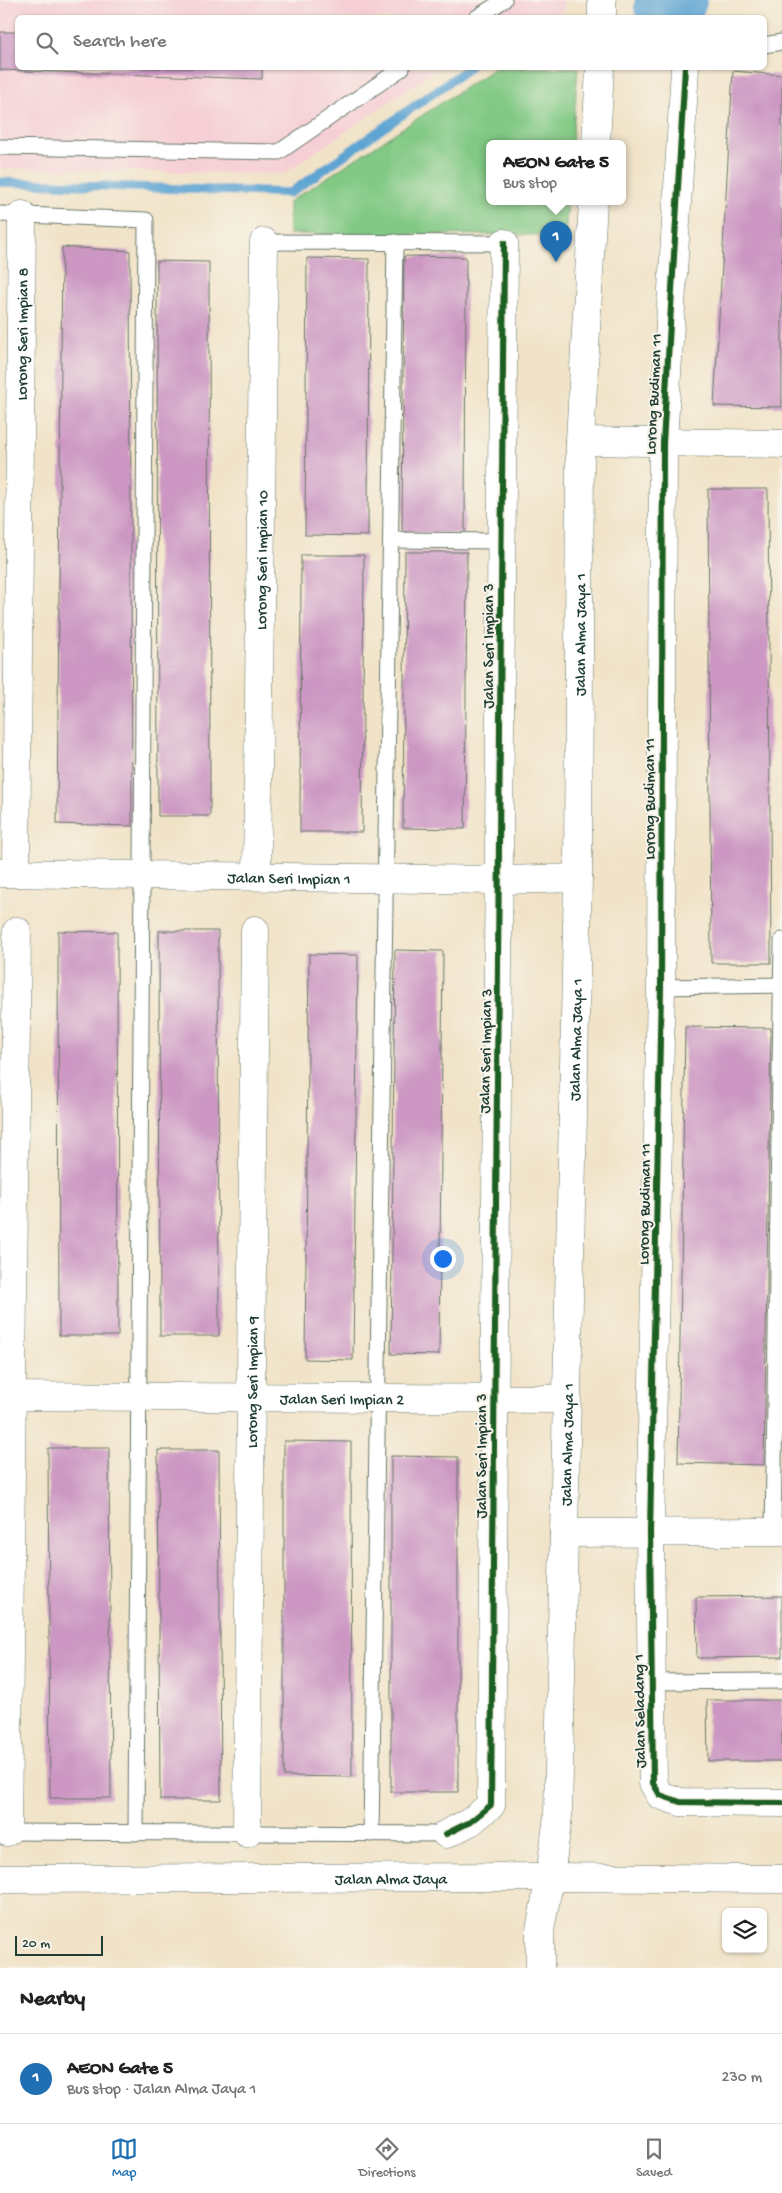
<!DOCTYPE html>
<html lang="en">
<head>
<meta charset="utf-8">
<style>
  body { margin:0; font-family:"Gochi Hand",sans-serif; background:#f2f2f2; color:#222 }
  .controls { position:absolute; right:15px; bottom:15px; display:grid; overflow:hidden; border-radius:8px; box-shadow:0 1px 4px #0004 }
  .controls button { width:45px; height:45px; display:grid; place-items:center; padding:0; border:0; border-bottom:1px solid #e0e0e0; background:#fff; color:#222; font:25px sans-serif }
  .scale { position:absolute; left:15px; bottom:12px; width:88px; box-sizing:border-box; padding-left:5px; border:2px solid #1f3d34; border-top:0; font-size:14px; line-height:18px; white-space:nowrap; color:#1f3d34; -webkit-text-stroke:4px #f7f3e8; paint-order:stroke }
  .you { position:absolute; left:442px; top:1258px; width:18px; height:18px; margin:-12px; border:4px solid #fff; border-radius:50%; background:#1a73e8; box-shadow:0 0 0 8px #1a73e833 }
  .badge { display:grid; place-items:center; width:32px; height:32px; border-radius:50%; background:#1f6fb2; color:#fff; font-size:16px; font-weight:700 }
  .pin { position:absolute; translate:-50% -41px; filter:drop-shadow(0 1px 2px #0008) }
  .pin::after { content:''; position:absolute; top:26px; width:18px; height:15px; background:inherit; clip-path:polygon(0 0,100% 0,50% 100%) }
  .popup { position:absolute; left:486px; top:140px; width:140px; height:65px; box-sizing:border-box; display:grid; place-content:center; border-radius:8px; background:#fff; filter:drop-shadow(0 1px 4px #0005); font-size:16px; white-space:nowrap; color:#767676 }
  .popup b { font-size:19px; color:#222 }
  .popup::after { content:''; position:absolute; left:50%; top:100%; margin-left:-10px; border:10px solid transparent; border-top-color:#fff }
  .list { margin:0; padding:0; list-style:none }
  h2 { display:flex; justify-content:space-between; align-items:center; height:65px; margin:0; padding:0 20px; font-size:21px }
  h2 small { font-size:16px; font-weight:400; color:#767676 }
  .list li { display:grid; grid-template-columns:32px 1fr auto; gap:15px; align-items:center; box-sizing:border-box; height:90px; padding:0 20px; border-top:1px solid #e0e0e0 }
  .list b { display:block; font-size:19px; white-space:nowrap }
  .list p { margin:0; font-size:16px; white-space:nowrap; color:#767676 }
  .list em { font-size:16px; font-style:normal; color:#767676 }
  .icon { flex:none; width:28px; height:28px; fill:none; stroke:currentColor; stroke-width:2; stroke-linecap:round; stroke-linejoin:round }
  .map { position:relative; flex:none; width:782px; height:1968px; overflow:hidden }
  .search { position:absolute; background:#fff; box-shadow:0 1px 4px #0004; left:15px; right:15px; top:15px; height:55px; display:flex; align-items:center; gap:12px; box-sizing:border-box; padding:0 18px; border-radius:8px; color:#767676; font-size:19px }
  .sheet { height:155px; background:#fff }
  nav { display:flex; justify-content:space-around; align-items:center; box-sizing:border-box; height:70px; border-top:1px solid #e0e0e0; background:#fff; font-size:14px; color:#767676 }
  nav a { display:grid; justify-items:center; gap:2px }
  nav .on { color:#1f6fb2 }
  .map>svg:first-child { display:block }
  .built { fill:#f6cfd6 }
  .green { fill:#81c984; stroke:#50835c }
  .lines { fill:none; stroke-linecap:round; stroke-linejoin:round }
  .stream { stroke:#5da4d3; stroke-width:9 }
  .river { stroke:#5da4d3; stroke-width:52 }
  .building { fill:#cc97c3 }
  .lane-casing { stroke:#687768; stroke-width:17 }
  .street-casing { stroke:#687768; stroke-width:29 }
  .secondary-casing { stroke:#687768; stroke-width:29 }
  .lane { stroke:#fff; stroke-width:15 }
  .street { stroke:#fff; stroke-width:28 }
  .secondary { stroke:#fff; stroke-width:28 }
  .cycleway-casing { stroke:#f7f3e8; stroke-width:9 }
  .cycleway { stroke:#1b5e20; stroke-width:6 }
  .labels { text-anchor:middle; stroke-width:4; stroke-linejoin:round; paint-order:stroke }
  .street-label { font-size:16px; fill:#1f3d34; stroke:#f7f3e8 }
</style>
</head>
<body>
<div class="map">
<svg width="782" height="1968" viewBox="0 0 782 1968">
  <rect width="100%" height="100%" fill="#f7f3e8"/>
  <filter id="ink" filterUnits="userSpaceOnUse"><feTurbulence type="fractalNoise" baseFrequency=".02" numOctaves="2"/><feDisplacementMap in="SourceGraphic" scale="10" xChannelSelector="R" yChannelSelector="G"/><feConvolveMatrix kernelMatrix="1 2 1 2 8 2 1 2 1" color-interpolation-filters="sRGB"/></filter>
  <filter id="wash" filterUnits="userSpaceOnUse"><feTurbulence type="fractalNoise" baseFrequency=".0096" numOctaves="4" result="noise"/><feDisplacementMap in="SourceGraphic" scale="20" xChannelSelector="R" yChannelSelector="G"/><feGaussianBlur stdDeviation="1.12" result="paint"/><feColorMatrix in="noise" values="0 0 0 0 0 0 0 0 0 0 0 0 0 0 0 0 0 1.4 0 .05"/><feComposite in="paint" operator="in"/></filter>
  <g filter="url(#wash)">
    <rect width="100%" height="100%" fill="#f1e3c8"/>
    <path class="built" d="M0,0H563V12L533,18H18V68H438L283,174L0,168Z"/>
    <path class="green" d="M495,68H578L572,143H490V201H568L565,235L289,234V202Z"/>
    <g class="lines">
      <path class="stream" d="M0,182L290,193L469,68"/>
      <path class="river" d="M660,7L681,0"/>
    </g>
    <g id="blocks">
      <g class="building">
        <path d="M0,32H18V68H262V79L0,70Z"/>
        <path d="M733,71L782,75V407L714,406Z"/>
        <path d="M62,247L130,251L132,826L57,824Z"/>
        <path d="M404,256L466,257L465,534L402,532Z"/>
        <path d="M307,258L369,259L368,536L305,535Z"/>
        <path d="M157,261L209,262L210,816H158Z"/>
        <path d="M708,489H768L771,963H711Z"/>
        <path d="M405,552H467L465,829L403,828Z"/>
        <path d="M301,555H364L362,832H300Z"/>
        <path d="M58,931L117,932L118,1336H59Z"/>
        <path d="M159,931H218L219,1336H160Z"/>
        <path d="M395,950L443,951L439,1355L391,1354Z"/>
        <path d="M309,954L358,955L353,1360L305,1359Z"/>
        <path d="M685,1027L771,1028L764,1465L678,1463Z"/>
        <path d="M284,1441L351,1442L352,1777L284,1776Z"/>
        <path d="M48,1448H109L111,1798H50Z"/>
        <path d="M158,1450H219L221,1800H160Z"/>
        <path d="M391,1456L458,1457V1792H391Z"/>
        <path d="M782,1596V1657L697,1658L696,1597Z"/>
        <path d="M707,1700H782V1761H708Z"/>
      </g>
    </g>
  </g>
  <g filter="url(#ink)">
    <use href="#blocks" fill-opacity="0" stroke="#687768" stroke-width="1"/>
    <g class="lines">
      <g class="lane-casing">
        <g id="lane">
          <path d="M476,18L504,0"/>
          <path d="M764,45L782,42"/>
          <path d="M0,147L279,152L402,68"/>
          <path d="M0,214L146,220L136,1833"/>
          <path d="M264,242L504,243"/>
          <path d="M391,540L502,541"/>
          <path d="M661,987L782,985"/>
          <path d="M773,1532L782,940"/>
          <path d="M652,1682L782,1681"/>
          <path d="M0,1832L446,1834"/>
          <path d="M371,1834L395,242"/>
        </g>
      </g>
      <g class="street-casing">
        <g id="street">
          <path d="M685,68L663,443L661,987L650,1532L653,1783L660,1795L680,1802L782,1803"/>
          <path d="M580,441L782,444"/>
          <path id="s1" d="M16,873L22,215"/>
          <path id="s2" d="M257,876L264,242"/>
          <path id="s3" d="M0,1396L566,1399"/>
          <path d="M564,1533L782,1532"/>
          <path d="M7,1832L17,931"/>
          <path id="s4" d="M247,1833L255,930"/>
          <path d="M446,1834L470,1822L491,1805L504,243"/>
          <path id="s5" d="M0,1879L550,1877"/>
        </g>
      </g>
      <g class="secondary-casing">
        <g id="secondary">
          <path d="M602,0V18"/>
          <path d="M596,143L600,68"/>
          <path id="s6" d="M0,873L499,880L578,878"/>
          <path d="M550,1877L782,1879"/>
          <path id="s7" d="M540,1968V1930L550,1877L558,1816L578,878L580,441L593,201"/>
        </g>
      </g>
      <use href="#lane" class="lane"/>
      <use href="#street" class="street"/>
      <use href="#secondary" class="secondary"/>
      <g class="cycleway-casing">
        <g id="cycleway">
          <path d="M685,68L663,443L661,987L650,1532L653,1783L660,1795L680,1802L782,1803"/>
          <path d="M446,1834L470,1822L491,1805L504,243"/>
        </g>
      </g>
      <use href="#cycleway" class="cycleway"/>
    </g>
  </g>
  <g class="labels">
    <g class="street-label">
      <text dy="6" stroke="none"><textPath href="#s1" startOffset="539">Lorong Seri Impian 8</textPath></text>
      <text transform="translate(652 394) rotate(-87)" y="6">Lorong Budiman 11</text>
      <text dy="6" stroke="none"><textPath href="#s2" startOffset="316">Lorong Seri Impian 10</textPath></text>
      <text dy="6" stroke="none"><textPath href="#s7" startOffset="1335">Jalan Alma Jaya 1</textPath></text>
      <text transform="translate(487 646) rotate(-90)" y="6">Jalan Seri Impian 3</text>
      <text transform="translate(648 799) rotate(-90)" y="6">Lorong Budiman 11</text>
      <text dy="6" stroke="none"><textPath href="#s6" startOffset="289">Jalan Seri Impian 1</textPath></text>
      <text dy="6" stroke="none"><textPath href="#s7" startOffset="930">Jalan Alma Jaya 1</textPath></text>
      <text transform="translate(484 1051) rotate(-89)" y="6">Jalan Seri Impian 3</text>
      <text transform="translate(643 1204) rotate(-89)" y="6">Lorong Budiman 11</text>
      <text dy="6" stroke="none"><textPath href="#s4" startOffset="451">Lorong Seri Impian 9</textPath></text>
      <text dy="6" stroke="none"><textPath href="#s3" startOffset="342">Jalan Seri Impian 2</textPath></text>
      <text dy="6" stroke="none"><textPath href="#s7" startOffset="525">Jalan Alma Jaya 1</textPath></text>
      <text transform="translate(480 1456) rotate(-90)" y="6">Jalan Seri Impian 3</text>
      <text transform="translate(638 1711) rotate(-91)" y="6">Jalan Seladang 1</text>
      <text dy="6" stroke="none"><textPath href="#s5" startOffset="391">Jalan Alma Jaya</textPath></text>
    </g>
  </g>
</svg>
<div class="controls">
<button><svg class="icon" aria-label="layers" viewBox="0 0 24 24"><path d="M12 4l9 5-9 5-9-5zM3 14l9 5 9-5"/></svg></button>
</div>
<div class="scale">20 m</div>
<div class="you"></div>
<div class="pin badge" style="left:556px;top:262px">1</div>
<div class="popup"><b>AEON Gate 5</b>Bus stop</div>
<div class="search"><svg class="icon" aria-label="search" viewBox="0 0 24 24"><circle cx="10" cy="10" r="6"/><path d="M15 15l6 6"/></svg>Search here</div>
</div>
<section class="sheet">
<h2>Nearby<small></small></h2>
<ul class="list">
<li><span class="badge">1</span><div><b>AEON Gate 5</b><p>Bus stop · Jalan Alma Jaya 1</p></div><em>230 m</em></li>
</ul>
</section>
<nav>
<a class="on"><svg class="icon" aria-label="map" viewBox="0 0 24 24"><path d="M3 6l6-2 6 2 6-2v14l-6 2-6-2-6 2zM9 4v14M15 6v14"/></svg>Map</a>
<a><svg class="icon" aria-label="directions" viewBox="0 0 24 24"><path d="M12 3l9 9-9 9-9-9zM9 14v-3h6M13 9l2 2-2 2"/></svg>Directions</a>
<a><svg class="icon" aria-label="saved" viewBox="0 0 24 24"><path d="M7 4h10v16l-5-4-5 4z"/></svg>Saved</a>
</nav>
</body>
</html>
